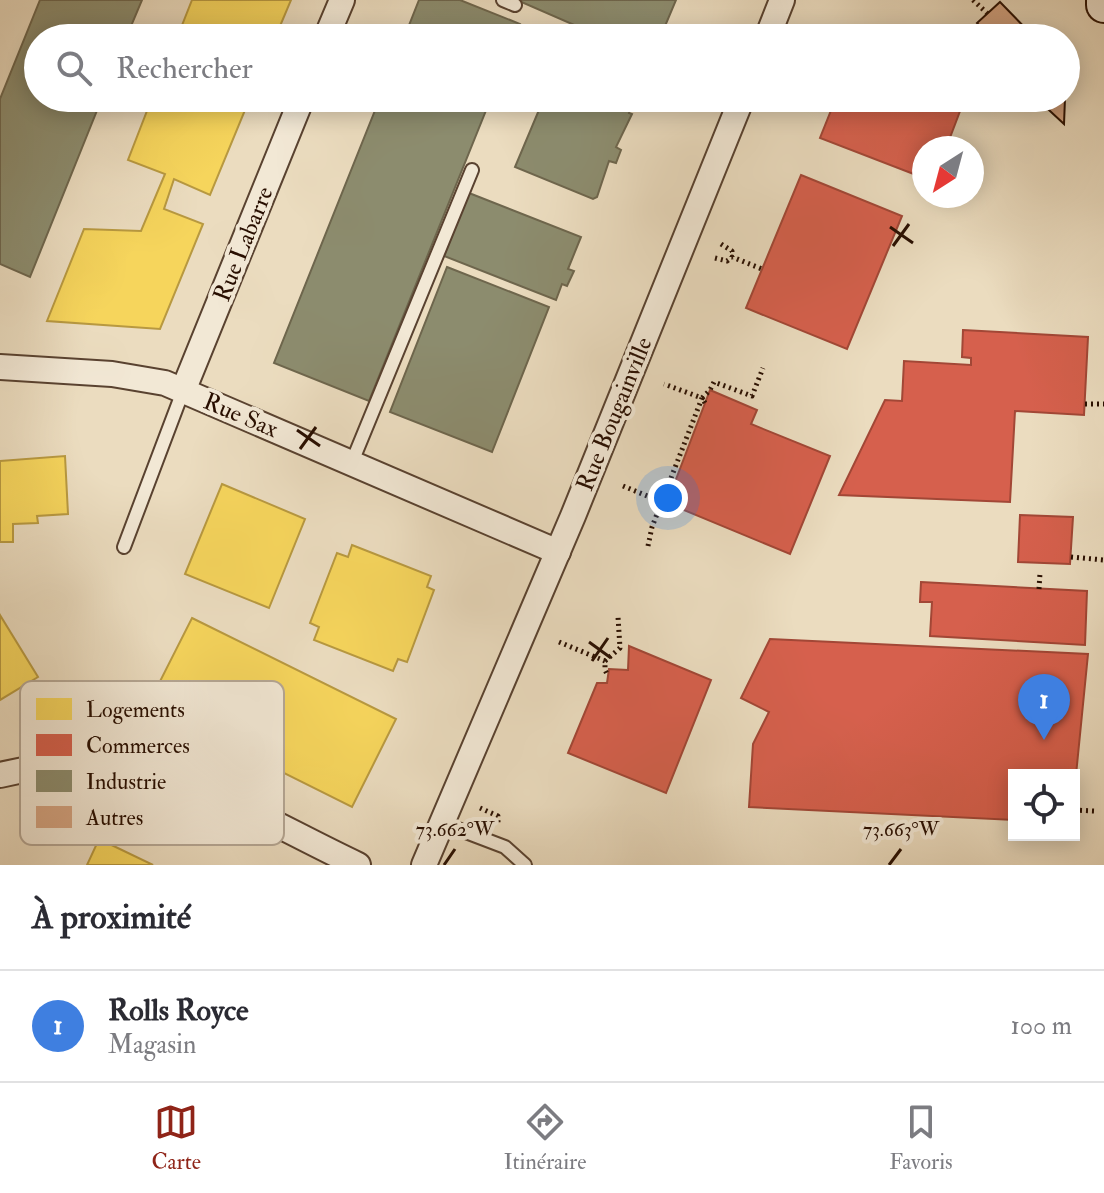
<!DOCTYPE html>
<html lang="fr">
<head>
<meta charset="utf-8">
<style>
  body { margin:0; font-family:"IM FELL Double Pica",serif; background:#f7f7f7; color:#2b2b33 }
  .controls { position:absolute; right:24px; bottom:24px; display:grid; overflow:hidden; border-radius:0px; box-shadow:0 4px 20px #0003 }
  .controls button { width:72px; height:72px; display:grid; place-items:center; padding:0; border:0; border-bottom:2px solid #e1e1e2; background:#fff; color:#2b2b33; font:40px sans-serif }
  .compass { position:absolute; left:912px; top:136px; width:72px; height:72px; border-radius:50%; background:#fff; box-shadow:0 4px 20px #0003; rotate:216deg }
  .you { position:absolute; left:668px; top:498px; width:28px; height:28px; margin:-20px; border:6px solid #fff; border-radius:50%; background:#1a73e8; box-shadow:0 0 0 12px #1a73e833 }
  .badge { display:grid; place-items:center; width:52px; height:52px; border-radius:50%; background:#8f2418; color:#fff; font-size:26px; font-weight:700 }
  .pin { position:absolute; translate:-50% -66px; filter:drop-shadow(0 2px 4px #0008) }
  .pin::after { content:''; position:absolute; top:42px; width:28px; height:24px; background:inherit; clip-path:polygon(0 0,100% 0,50% 100%) }
  .list { margin:0; padding:0; list-style:none }
  h2 { display:flex; justify-content:space-between; align-items:center; height:104px; margin:0; padding:0 32px; font-size:34px }
  h2 small { font-size:26px; font-weight:400; color:#7c7c81 }
  .list li { display:grid; grid-template-columns:52px 1fr auto; gap:24px; align-items:center; box-sizing:border-box; height:112px; padding:0 32px; border-top:2px solid #e1e1e2 }
  .list b { display:block; font-size:30px; white-space:nowrap }
  .list p { margin:0; font-size:26px; white-space:nowrap; color:#7c7c81 }
  .list em { font-size:26px; font-style:normal; color:#7c7c81 }
  .icon { flex:none; width:44px; height:44px; fill:none; stroke:currentColor; stroke-width:2; stroke-linecap:round; stroke-linejoin:round }
  .map { position:relative; flex:none; width:1104px; height:865px; overflow:hidden }
  .search { position:absolute; background:#fff; box-shadow:0 4px 20px #0003; left:24px; right:24px; top:24px; height:88px; display:flex; align-items:center; gap:20px; box-sizing:border-box; padding:0 28px; border-radius:44px; color:#7c7c81; font-size:30px }
  .sheet { height:216px; background:#fff }
  nav { display:flex; justify-content:space-around; align-items:center; box-sizing:border-box; height:112px; border-top:2px solid #e1e1e2; background:#fff; font-size:22px; color:#7c7c81 }
  nav a { display:grid; justify-items:center; gap:4px }
  nav .on { color:#8f2418 }
  .map>svg:first-child { display:block }
  .homes { fill:#f6d55c; stroke:#b89940; stroke-width:2 }
  .shops { fill:#d6604d; stroke:#a24736; stroke-width:2 }
  .industry { fill:#8c8c6e; stroke:#6e664d; stroke-width:2 }
  .building { fill:#d5a583; stroke:#280e00; stroke-width:2 }
  .lines { fill:none; stroke-linecap:round; stroke-linejoin:round }
  .service-casing { stroke:#594230; stroke-width:16 }
  .minor-casing { stroke:#594230; stroke-width:28 }
  .secondary-casing { stroke:#280e00; stroke-width:38 }
  .path { stroke:#280e00; stroke-width:5; stroke-dasharray:2 4; stroke-linecap:butt }
  .service { stroke:#f2e8d5; stroke-width:12 }
  .minor { stroke:#f2e8d5; stroke-width:24 }
  .secondary { stroke:#f2e8d5; stroke-width:34 }
  .ticks { fill:none; stroke:#280e00; stroke-width:3 }
  .labels { text-anchor:middle; stroke-width:8; stroke-linejoin:round; paint-order:stroke }
  .street-label { font-size:24px; fill:#280e00; stroke:#f2e8d5 }
  .key { fill:#f2e8d5; stroke:#b5a795; stroke-width:2 }
  .key-label { font-size:22px; fill:#280e00 }
  .ticks-label { font-size:20px; text-anchor:middle; fill:#280e00; stroke:#f2e8d5; stroke-width:8; stroke-linejoin:round; paint-order:stroke }
</style>
</head>
<body>
<div class="map">
<svg width="1104" height="865" viewBox="0 0 1104 865">
  <rect width="100%" height="100%" fill="#ebdcbf"/>
  <filter id="stains"><feTurbulence type="fractalNoise" baseFrequency=".0025" numOctaves="4"/><feColorMatrix values="0 0 0 0 .2 0 0 0 0 .09 0 0 0 0 .02 0 0 0 .5 -.17"/></filter>
  <radialGradient id="worn" r=".72"><stop offset=".6" stop-color="#630" stop-opacity="0"/><stop offset="1" stop-color="#630" stop-opacity=".3"/></radialGradient>
  <g class="homes">
    <path d="M192,0H291L275,38H177Z"/>
    <path d="M152,98H250L210,195L174,179L164,209L203,224L160,329L47,321L84,229L141,231L165,174L128,160Z"/>
    <path d="M65,456L68,514L37,516L38,523L13,524V542H0V461Z"/>
    <path d="M222,484L305,519L269,608L185,574Z"/>
    <path d="M352,545L431,576L427,587L434,590L407,662L398,659L393,671L314,640L319,627L310,623L337,553L348,557Z"/>
    <path d="M0,615L38,677L0,700Z"/>
    <path d="M192,618L396,719L352,807L148,705Z"/>
    <path d="M99,839L153,865H87Z"/>
  </g>
  <g class="shops">
    <path d="M836,98H965L946,148H924V178L820,138Z"/>
    <path d="M801,175L902,216L847,349L746,308Z"/>
    <path d="M963,330L1088,337L1084,415L1015,411L1010,502L839,495L885,400L902,401L904,361L971,365V358L962,357Z"/>
    <path d="M710,390L757,410L751,424L830,456L790,554L667,503Z"/>
    <path d="M1020,515L1073,517L1070,564L1018,562Z"/>
    <path d="M921,582L1087,591L1085,645L930,636L932,602H920Z"/>
    <path d="M770,639L1088,654L1074,795V775H1014V820L749,807L753,744L769,712L741,698Z"/>
    <path d="M629,646L711,680L666,793L568,753L597,683H607L609,669L628,670Z"/>
  </g>
  <g class="industry">
    <path d="M40,0H142L126,38H38V98H102L30,277L0,264V99Z"/>
    <path d="M419,0H460L520,24L515,38H404Z"/>
    <path d="M517,0H676L660,38H604Z"/>
    <path d="M380,98H491L369,401L274,363Z"/>
    <path d="M544,98H604L630,109L629,113L632,114L616,147L621,150L616,163L609,161L597,197L593,199L515,167Z"/>
    <path d="M469,193L581,237L568,269L574,271L567,286L562,284L556,300L444,256Z"/>
    <path d="M447,267L549,307L492,452L390,412Z"/>
  </g>
  <g class="building">
    <path d="M1000,2L1035,38H991L977,23Z"/>
    <path d="M1036,98H1065L1064,124Z"/>
  </g>
  <g class="lines">
    <g class="service-casing">
      <g id="service">
        <path d="M503,0L515,5"/>
        <path d="M352,462L472,170"/>
        <path d="M124,547L183,391"/>
        <path d="M442,823L505,847L525,865"/>
      </g>
    </g>
    <g class="minor-casing">
      <g id="minor">
        <path d="M326,38L342,0"/>
        <path d="M767,38L782,0"/>
        <path d="M0,367L112,374L165,383L558,552"/>
        <path d="M183,391L302,98"/>
        <path d="M0,775C145,738 233,806 358,865"/>
        <path d="M424,865L573,516L742,98"/>
      </g>
    </g>
    <g class="secondary-casing">
      <path id="secondary" d="M1104,0V5"/>
    </g>
    <g class="path">
      <path d="M973,0L988,14"/>
      <path d="M721,244L732,251V257"/>
      <path d="M715,258L727,261L732,257L762,269"/>
      <path d="M705,403L702,398L710,390L714,382L752,396L763,368"/>
      <path d="M1085,404H1104"/>
      <path d="M623,486L662,502"/>
      <path d="M648,546L652,527L702,398L664,384"/>
      <path d="M1071,557L1104,560"/>
      <path d="M1039,589L1040,573"/>
      <path d="M559,642L605,661V670L608,676"/>
      <path d="M605,661L620,648L618,617"/>
      <path d="M480,808L498,816V823"/>
      <path d="M1074,810L1094,811"/>
    </g>
    <use href="#service" class="service"/>
    <use href="#minor" class="minor"/>
    <use href="#secondary" class="secondary"/>
  </g>
  <path class="ticks" d="M890,227L913,243M893,246L909,224M297,430L320,446M300,449L316,427M589,642L611,658M592,661L608,638M444,865L455,849M889,865L901,849"/>
  <g class="labels">
    <g class="street-label">
      <text transform="translate(243 244) rotate(-68)" y="8">Rue Labarre</text>
      <text transform="translate(614 414) rotate(-68)" y="8">Rue Bougainville</text>
      <text transform="translate(241 415) rotate(23)" y="8">Rue Sax</text>
    </g>
  </g>
  <rect x="20" y="681" width="264" height="164" rx="12" class="key"/>
  <rect x="36" y="698" width="36" height="22" fill="#f6d55c"/>
  <rect x="36" y="734" width="36" height="22" fill="#d6604d"/>
  <rect x="36" y="770" width="36" height="22" fill="#8c8c6e"/>
  <rect x="36" y="806" width="36" height="22" fill="#d5a583"/>
  <g class="key-label">
    <text x="86" y="717">Logements</text>
    <text x="86" y="753">Commerces</text>
    <text x="86" y="789">Industrie</text>
    <text x="86" y="825">Autres</text>
  </g>
  <g class="ticks-label">
    <text x="455" y="836">73.662°W</text>
    <text x="901" y="836">73.663°W</text>
  </g>
  <rect width="100%" height="100%" filter="url(#stains)"/>
  <rect width="100%" height="100%" fill="url(#worn)"/>
</svg>
<div class="controls">
<button><svg class="icon" aria-label="locate" viewBox="0 0 24 24"><circle cx="12" cy="12" r="6"/><path d="M12 2v4M12 18v4M2 12h4M18 12h4"/></svg></button>
</div>
<svg class="compass" viewBox="-18 -18 36 36"><path d="M0-13l5 13h-10z" fill="#e53935"/><path d="M0 13l5-13h-10z" fill="#7c7c81"/></svg>
<div class="you"></div>
<div class="pin badge" style="left:1044px;top:740px;background:#3f7fe0">1</div>
<div class="search"><svg class="icon" aria-label="search" viewBox="0 0 24 24"><circle cx="10" cy="10" r="6"/><path d="M15 15l6 6"/></svg>Rechercher</div>
</div>
<section class="sheet">
<h2>À proximité<small></small></h2>
<ul class="list">
<li><span class="badge" style="background:#3f7fe0">1</span><div><b>Rolls Royce</b><p>Magasin</p></div><em>100 m</em></li>
</ul>
</section>
<nav>
<a class="on"><svg class="icon" aria-label="map" viewBox="0 0 24 24"><path d="M3 6l6-2 6 2 6-2v14l-6 2-6-2-6 2zM9 4v14M15 6v14"/></svg>Carte</a>
<a><svg class="icon" aria-label="directions" viewBox="0 0 24 24"><path d="M12 3l9 9-9 9-9-9zM9 14v-3h6M13 9l2 2-2 2"/></svg>Itinéraire</a>
<a><svg class="icon" aria-label="saved" viewBox="0 0 24 24"><path d="M7 4h10v16l-5-4-5 4z"/></svg>Favoris</a>
</nav>
</body>
</html>
